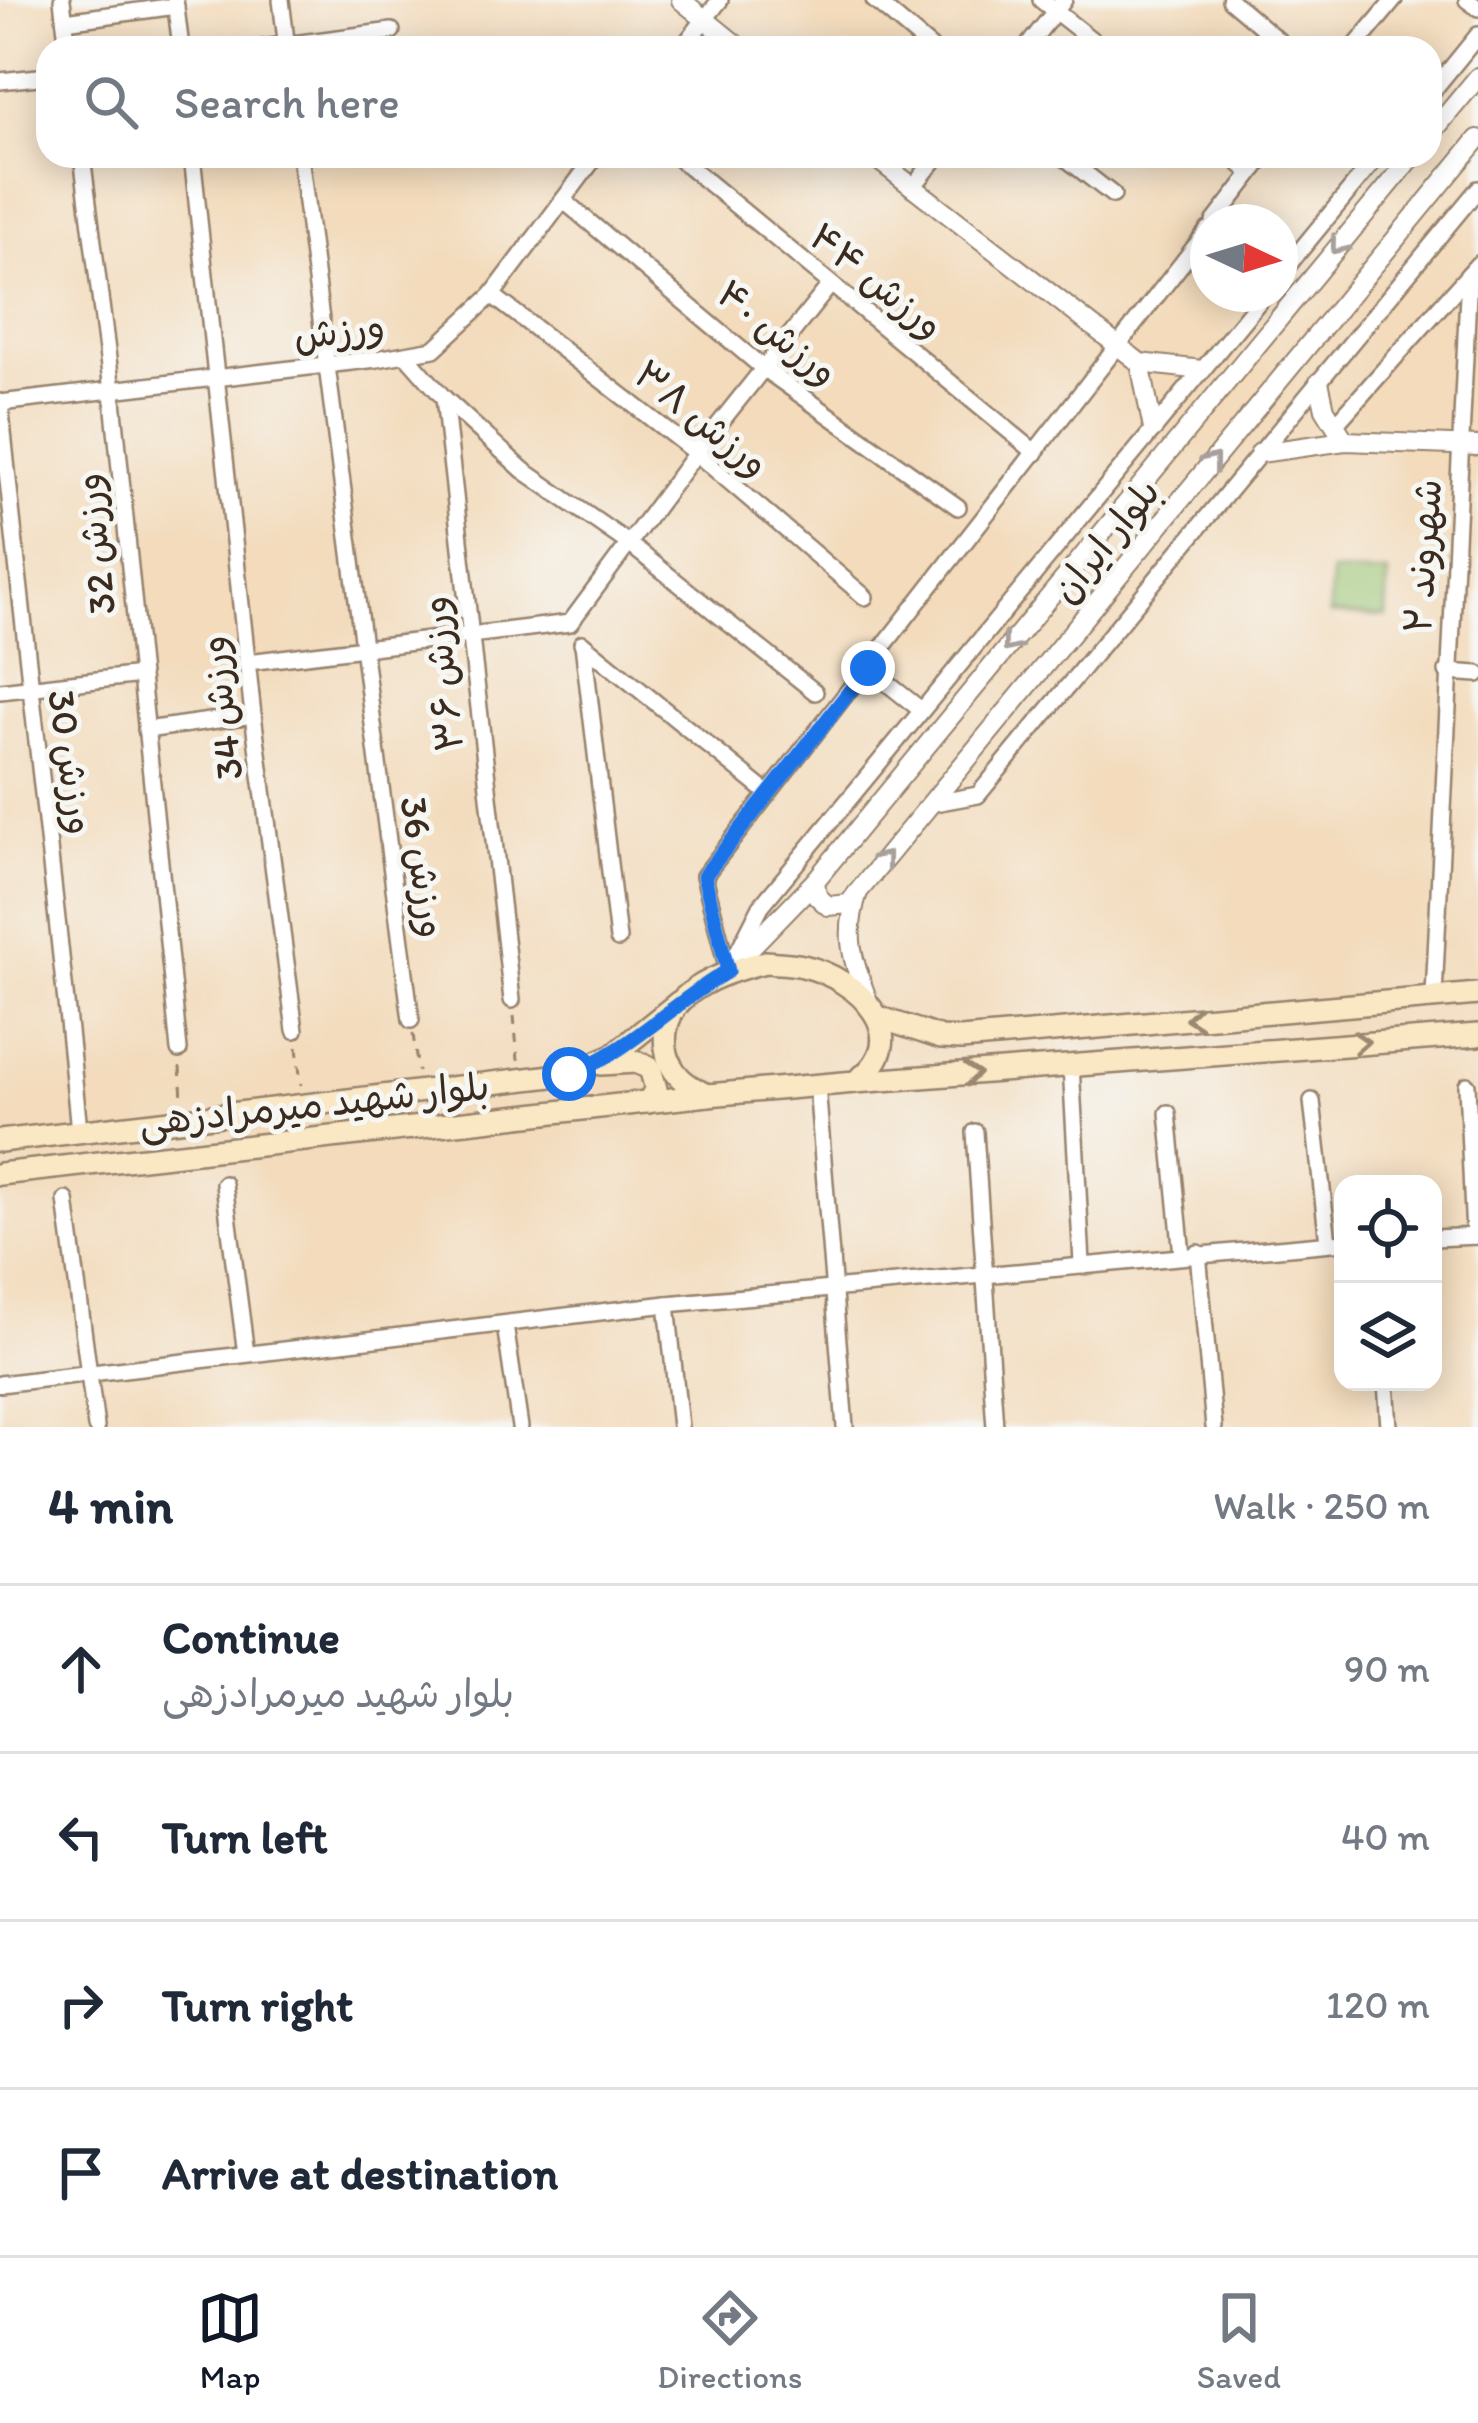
<!DOCTYPE html>
<html lang="en">
<head>
<meta charset="utf-8">
<style>
  body { margin:0; font-family:Itim,"Playpen Sans Arabic",sans-serif; background:#f2f2f3; color:#1f2937 }
  .controls { position:absolute; right:36px; bottom:36px; display:grid; overflow:hidden; border-radius:24px; box-shadow:0 6px 30px #0003 }
  .controls button { width:108px; height:108px; display:grid; place-items:center; padding:0; border:0; border-bottom:3px solid #e0e1e3; background:#fff; color:#1f2937; font:60px sans-serif }
  .compass { position:absolute; left:1190px; top:204px; width:108px; height:108px; border-radius:50%; background:#fff; box-shadow:0 6px 30px #0003; rotate:94deg }
  .stop { position:absolute; width:36px; height:36px; margin:-27px; border:9px solid #1a73e8; border-radius:50%; background:#fff }
  .stop.end { background:#1a73e8; border-color:#fff; box-shadow:0 3px 12px #0008 }
  .list { margin:0; padding:0; list-style:none }
  h2 { display:flex; justify-content:space-between; align-items:center; height:156px; margin:0; padding:0 48px; font-size:51px }
  h2 small { font-size:39px; font-weight:400; color:#747a83 }
  .list li { display:grid; grid-template-columns:78px 1fr auto; gap:36px; align-items:center; box-sizing:border-box; height:168px; padding:0 48px; border-top:3px solid #e0e1e3 }
  .list b { display:block; font-size:45px; white-space:nowrap }
  .list p { margin:0; font-size:39px; white-space:nowrap; color:#747a83 }
  .list em { font-size:39px; font-style:normal; color:#747a83 }
  .icon { flex:none; width:66px; height:66px; fill:none; stroke:currentColor; stroke-width:2; stroke-linecap:round; stroke-linejoin:round }
  .map { position:relative; flex:none; width:1478px; height:1427px; overflow:hidden }
  .search { position:absolute; background:#fff; box-shadow:0 6px 30px #0003; left:36px; right:36px; top:36px; height:132px; display:flex; align-items:center; gap:30px; box-sizing:border-box; padding:0 42px; border-radius:36px; color:#747a83; font-size:45px }
  .sheet { height:828px; background:#fff }
  nav { display:flex; justify-content:space-around; align-items:center; box-sizing:border-box; height:168px; border-top:3px solid #e0e1e3; background:#fff; font-size:33px; color:#747a83 }
  nav a { display:grid; justify-items:center; gap:6px }
  nav .on { color:#111827 }
  .map>svg:first-child { display:block }
  .green { fill:#9ac370; stroke:#6a7647; stroke-width:3 }
  .lines { fill:none; stroke-linecap:round; stroke-linejoin:round }
  .minor-casing { stroke:#97826d; stroke-width:20 }
  .tertiary-casing { stroke:#97826d; stroke-width:22 }
  .secondary-casing { stroke:#97826d; stroke-width:26 }
  .path { stroke:#97826d; stroke-width:3; stroke-dasharray:9 9; stroke-linecap:butt }
  .minor { stroke:#fff; stroke-width:15 }
  .tertiary { stroke:#fff; stroke-width:18 }
  .secondary { stroke:#fae7c3; stroke-width:21 }
  .oneway { stroke:#a79f9a }
  .oneway2 { stroke:#9a8870 }
  .route { stroke:#1a73e8; stroke-width:15 }
  .labels { text-anchor:middle; stroke-width:10; stroke-linejoin:round; paint-order:stroke }
  .street-label { font-size:39px; fill:#3b2a1e; stroke:#f6f6f2 }
</style>
</head>
<body>
<div class="map">
<svg width="1478" height="1427" viewBox="0 0 1478 1427">
  <rect width="100%" height="100%" fill="#f6f6f2"/>
  <filter id="ink" filterUnits="userSpaceOnUse"><feTurbulence type="fractalNoise" baseFrequency=".00833" numOctaves="2"/><feDisplacementMap in="SourceGraphic" scale="24" xChannelSelector="R" yChannelSelector="G"/><feConvolveMatrix kernelMatrix="1 2 1 2 8 2 1 2 1" color-interpolation-filters="sRGB"/></filter>
  <filter id="wash" filterUnits="userSpaceOnUse"><feTurbulence type="fractalNoise" baseFrequency=".004" numOctaves="4" result="noise"/><feDisplacementMap in="SourceGraphic" scale="48" xChannelSelector="R" yChannelSelector="G"/><feGaussianBlur stdDeviation="2.7" result="paint"/><feColorMatrix in="noise" values="0 0 0 0 0 0 0 0 0 0 0 0 0 0 0 0 0 1.4 0 .05"/><feComposite in="paint" operator="in"/></filter>
  <g filter="url(#wash)">
    <rect width="100%" height="100%" fill="#f3dbbc"/>
    <path class="green" d="M1331,572L1388,574L1386,617L1330,614Z"/>
  </g>
  <g filter="url(#ink)">
    <g class="lines">
      <g class="minor-casing">
        <g id="minor">
          <path d="M62,0L68,48"/>
          <path d="M175,0L181,48"/>
          <path d="M281,0L287,48"/>
          <path d="M874,0L931,48"/>
          <path d="M1041,0L1102,48"/>
          <path d="M1230,0L1287,48"/>
          <path d="M1467,0L1478,8"/>
          <path d="M65,21L176,6"/>
          <path d="M262,48L392,31"/>
          <path d="M682,48L720,0"/>
          <path d="M1026,48L1064,0"/>
          <path d="M1354,48L1394,0"/>
          <path d="M0,81L48,76"/>
          <path d="M1430,94L1478,35"/>
          <path d="M82,156L112,390L179,1050"/>
          <path d="M192,156L253,715L295,1030"/>
          <path d="M300,156L411,1020"/>
          <path d="M676,156L1036,453"/>
          <path d="M1063,156L1113,195"/>
          <path d="M1231,156L1251,173"/>
          <path d="M912,188L938,156"/>
          <path d="M563,200L763,368L958,507"/>
          <path d="M1214,222L1265,156"/>
          <path d="M1280,275L1378,156"/>
          <path d="M492,295L696,453L865,597"/>
          <path d="M406,355L444,398L512,1000"/>
          <path d="M444,398L523,470L628,543L815,692"/>
          <path d="M0,402C24,645 56,888 79,1131"/>
          <path d="M0,403L377,359L434,349L492,295L596,156"/>
          <path d="M1335,425L1478,264"/>
          <path d="M582,643L766,792"/>
          <path d="M583,644L618,939"/>
          <path d="M248,662L570,623L696,453L830,285"/>
          <path d="M868,668L921,710"/>
          <path d="M1447,672L1478,674"/>
          <path d="M0,691L141,675"/>
          <path d="M146,730L253,715"/>
          <path d="M929,804L978,795L1478,189"/>
          <path d="M733,961L761,906L1265,294"/>
          <path d="M728,971L704,876L1208,230"/>
          <path d="M1434,996L1469,274"/>
          <path d="M1071,1065L1082,1263"/>
          <path d="M1467,1085L1474,1236"/>
          <path d="M817,1086L845,1427"/>
          <path d="M1312,1101L1328,1242"/>
          <path d="M1168,1113L1182,1255"/>
          <path d="M975,1132L995,1427"/>
          <path d="M224,1184L246,1354"/>
          <path d="M66,1200L96,1427"/>
          <path d="M1433,1238L1478,1236"/>
          <path d="M1198,1253L1214,1427"/>
          <path d="M667,1304L680,1427"/>
          <path d="M505,1325L520,1427"/>
          <path d="M1386,1382L1389,1427"/>
          <path d="M0,1384L667,1304L1343,1242"/>
        </g>
      </g>
      <g class="tertiary-casing">
        <g id="tertiary">
          <path d="M681,0L740,48"/>
          <path d="M1430,135L1478,77"/>
          <path d="M873,156L1140,363L1202,370"/>
          <path d="M1140,363L1153,429"/>
          <path d="M1319,382L1325,409L1345,441"/>
          <path d="M1260,453L1345,441L1478,446"/>
          <path d="M815,881L817,896L828,906L849,904L858,892"/>
          <path d="M728,971L815,881L1413,156"/>
          <path d="M869,1004C853,960 843,938 858,892L1478,139"/>
        </g>
      </g>
      <g class="secondary-casing">
        <g id="secondary">
          <path d="M765,962C777,963 791,963 803,966C857,978 920,1037 855,1082L708,1095C686,1086 669,1073 666,1048C658,993 723,972 765,962Z"/>
          <path d="M878,1017L941,1038L961,1039L1478,994"/>
          <path d="M601,1064L636,1062L650,1068L656,1089L648,1102"/>
          <path d="M855,1082L1478,1035"/>
          <path d="M0,1141L569,1074L613,1055L679,1002"/>
          <path d="M0,1174L708,1095"/>
        </g>
      </g>
      <g class="path">
        <path d="M514,1016L518,1060"/>
        <path d="M413,1034L418,1072"/>
        <path d="M297,1047L301,1085"/>
        <path d="M180,1067L182,1099"/>
      </g>
      <use href="#minor" class="minor"/>
      <use href="#tertiary" class="tertiary"/>
      <use href="#secondary" class="secondary"/>
    </g>
    <defs><path id="oneway-chevron" d="M-2-3.5L2.5 0L-2 3.5" fill="none" stroke-width="1.6" stroke-linecap="round" stroke-linejoin="round" transform="scale(3)"/></defs>
    <g class="oneway">
      <use href="#oneway-chevron" transform="translate(1338 246) rotate(129)"/>
      <use href="#oneway-chevron" transform="translate(1212 461) rotate(-51)"/>
      <use href="#oneway-chevron" transform="translate(1010 644) rotate(129)"/>
      <use href="#oneway-chevron" transform="translate(884 859) rotate(-51)"/>
    </g>
    <g class="oneway2">
      <use href="#oneway-chevron" transform="translate(1194 1018) rotate(175)"/>
      <use href="#oneway-chevron" transform="translate(1361 1042) rotate(-4)"/>
      <use href="#oneway-chevron" transform="translate(972 1074) rotate(-5)"/>
    </g>
  </g>
  <g class="lines" filter="url(#ink)">
    <path class="route" d="M569,1074C630,1052 672,1003 728,971L704,876L868,668"/>
  </g>
  <g class="labels">
    <g class="street-label">
      <text transform="translate(877 280) rotate(39)" y="14">ورزش ۴۴</text>
      <text transform="translate(339 330) rotate(-7)" y="14">ورزش</text>
      <text transform="translate(778 332) rotate(39)" y="14">ورزش ۴۰</text>
      <text transform="translate(702 418) rotate(39)" y="14">ورزش ۳۸</text>
      <text transform="translate(1105 540) rotate(-51)" y="14">بلوار ایران</text>
      <text transform="translate(94 544) rotate(-96)" y="14">ورزش 32</text>
      <text transform="translate(1422 556) rotate(-86)" y="14">شهروند ۲</text>
      <text transform="translate(441 674) rotate(-96)" y="14">ورزش ۳۶</text>
      <text transform="translate(220 708) rotate(-97)" y="14">ورزش 34</text>
      <text transform="translate(72 762) rotate(82)" y="14">ورزش 30</text>
      <text transform="translate(424 867) rotate(82)" y="14">ورزش 36</text>
      <text transform="translate(314 1103) rotate(-6)" y="14">بلوار شهید میرمرادزهی</text>
    </g>
  </g>
</svg>
<div class="controls">
<button><svg class="icon" aria-label="locate" viewBox="0 0 24 24"><circle cx="12" cy="12" r="6"/><path d="M12 2v4M12 18v4M2 12h4M18 12h4"/></svg></button>
<button><svg class="icon" aria-label="layers" viewBox="0 0 24 24"><path d="M12 4l9 5-9 5-9-5zM3 14l9 5 9-5"/></svg></button>
</div>
<svg class="compass" viewBox="-18 -18 36 36"><path d="M0-13l5 13h-10z" fill="#e53935"/><path d="M0 13l5-13h-10z" fill="#747a83"/></svg>
<div class="stop" style="left:569px;top:1074px"></div>
<div class="stop end" style="left:868px;top:668px"></div>
<div class="search"><svg class="icon" aria-label="search" viewBox="0 0 24 24"><circle cx="10" cy="10" r="6"/><path d="M15 15l6 6"/></svg>Search here</div>
</div>
<section class="sheet">
<h2>4 min<small>Walk · 250 m</small></h2>
<ul class="list">
<li><svg class="icon" aria-label="ahead" viewBox="0 0 24 24"><path d="M12 20V5M6 11l6-6 6 6"/></svg><div><b>Continue</b><p>بلوار شهید میرمرادزهی</p></div><em>90 m</em></li>
<li><svg class="icon" aria-label="left" viewBox="0 0 24 24"><path d="M17 20v-9H6M10 6l-5 5 5 5"/></svg><div><b>Turn left</b></div><em>40 m</em></li>
<li><svg class="icon" aria-label="right" viewBox="0 0 24 24"><path d="M7 20v-9h11M14 6l5 5-5 5"/></svg><div><b>Turn right</b></div><em>120 m</em></li>
<li><svg class="icon" aria-label="arrive" viewBox="0 0 24 24"><path d="M6 21V4h12l-3 4 3 4H6"/></svg><div><b>Arrive at destination</b></div></li>
</ul>
</section>
<nav>
<a class="on"><svg class="icon" aria-label="map" viewBox="0 0 24 24"><path d="M3 6l6-2 6 2 6-2v14l-6 2-6-2-6 2zM9 4v14M15 6v14"/></svg>Map</a>
<a><svg class="icon" aria-label="directions" viewBox="0 0 24 24"><path d="M12 3l9 9-9 9-9-9zM9 14v-3h6M13 9l2 2-2 2"/></svg>Directions</a>
<a><svg class="icon" aria-label="saved" viewBox="0 0 24 24"><path d="M7 4h10v16l-5-4-5 4z"/></svg>Saved</a>
</nav>
</body>
</html>
